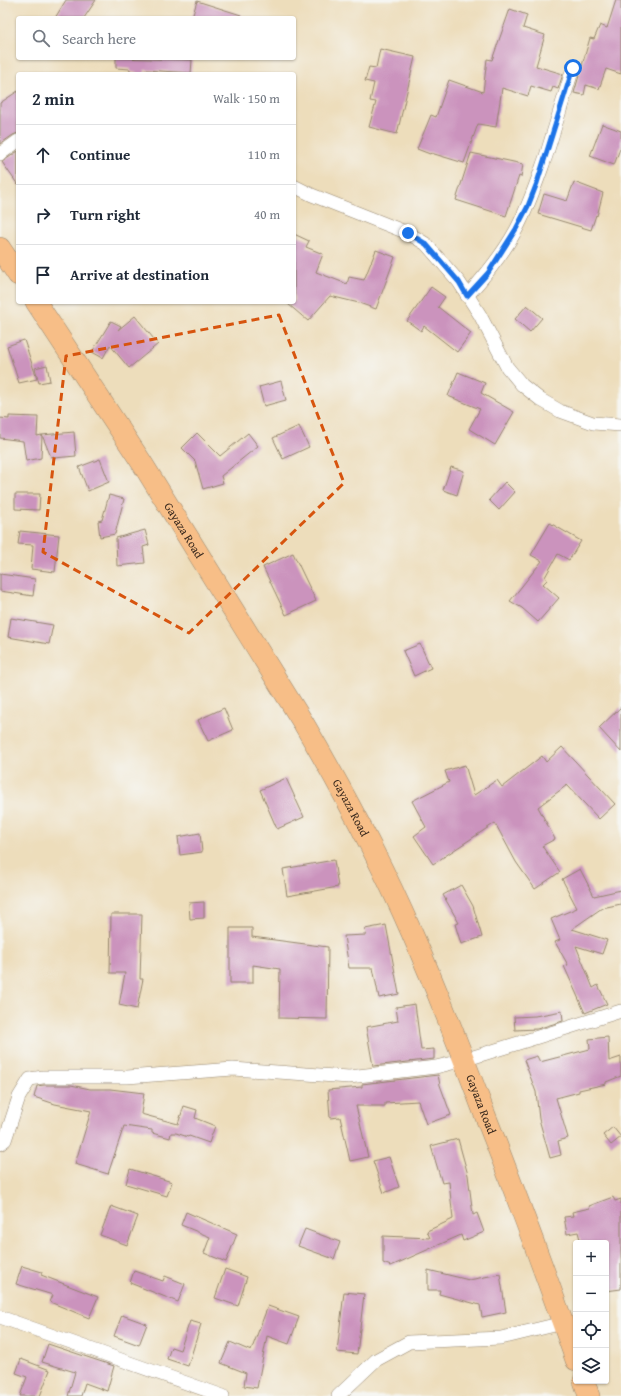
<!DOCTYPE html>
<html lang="en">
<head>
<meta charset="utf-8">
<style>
  body { margin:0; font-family:"Gentium Book Plus",serif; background:#f6f6f7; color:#1f2937 }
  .controls { position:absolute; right:12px; bottom:12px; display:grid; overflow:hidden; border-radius:4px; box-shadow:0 1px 3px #0004 }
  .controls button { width:36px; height:36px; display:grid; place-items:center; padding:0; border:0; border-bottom:1px solid #e0e1e3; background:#fff; color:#1f2937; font:20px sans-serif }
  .stop { position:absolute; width:12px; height:12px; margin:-9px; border:3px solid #1a73e8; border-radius:50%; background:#fff }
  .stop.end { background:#1a73e8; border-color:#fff; box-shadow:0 1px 4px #0008 }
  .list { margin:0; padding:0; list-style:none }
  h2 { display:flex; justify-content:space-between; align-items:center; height:52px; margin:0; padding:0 16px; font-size:17px }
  h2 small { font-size:13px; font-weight:400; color:#747a83 }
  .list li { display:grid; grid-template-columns:26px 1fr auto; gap:12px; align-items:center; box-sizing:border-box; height:60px; padding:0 16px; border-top:1px solid #e0e1e3 }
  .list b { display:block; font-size:15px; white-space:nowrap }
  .list em { font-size:13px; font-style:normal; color:#747a83 }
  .icon { flex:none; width:22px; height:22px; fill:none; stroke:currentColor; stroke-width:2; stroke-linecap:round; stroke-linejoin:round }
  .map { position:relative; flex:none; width:621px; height:1396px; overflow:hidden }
  .search { position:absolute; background:#fff; box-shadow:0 1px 3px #0004; left:16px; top:16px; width:280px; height:44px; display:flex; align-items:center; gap:10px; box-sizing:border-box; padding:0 14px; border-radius:4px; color:#747a83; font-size:15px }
  .panel { position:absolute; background:#fff; box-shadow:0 1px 3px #0004; left:16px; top:72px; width:280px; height:232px; border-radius:4px }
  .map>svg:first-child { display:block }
  .building { fill:#cb93bd }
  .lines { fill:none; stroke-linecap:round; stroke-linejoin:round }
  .street-casing { stroke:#94846c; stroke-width:14 }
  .primary-casing { stroke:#94846c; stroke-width:22 }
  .street { stroke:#fff; stroke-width:13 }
  .primary { stroke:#f7be87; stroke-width:21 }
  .route { stroke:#1a73e8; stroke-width:5 }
  .marked { fill:none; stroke:#d7540e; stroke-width:3; stroke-dasharray:8 5; stroke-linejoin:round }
  .labels { text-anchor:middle; stroke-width:4; stroke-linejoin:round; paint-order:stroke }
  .street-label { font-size:12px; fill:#3b2a1e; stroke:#f6f6f2 }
</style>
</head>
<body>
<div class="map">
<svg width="621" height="1396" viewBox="0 0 621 1396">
  <rect width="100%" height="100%" fill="#f6f6f2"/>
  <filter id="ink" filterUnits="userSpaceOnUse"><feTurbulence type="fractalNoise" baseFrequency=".025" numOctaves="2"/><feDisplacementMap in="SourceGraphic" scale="8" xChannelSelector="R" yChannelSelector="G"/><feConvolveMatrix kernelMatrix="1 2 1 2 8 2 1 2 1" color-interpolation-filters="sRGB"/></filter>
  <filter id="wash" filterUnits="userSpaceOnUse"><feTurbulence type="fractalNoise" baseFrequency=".012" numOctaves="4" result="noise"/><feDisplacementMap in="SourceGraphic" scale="16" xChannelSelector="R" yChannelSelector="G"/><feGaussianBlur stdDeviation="0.9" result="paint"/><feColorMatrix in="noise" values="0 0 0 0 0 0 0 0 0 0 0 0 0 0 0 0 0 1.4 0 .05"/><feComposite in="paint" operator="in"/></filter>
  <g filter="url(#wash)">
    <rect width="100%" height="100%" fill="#edddbb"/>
    <g id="blocks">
      <g class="building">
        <path d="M66,0H96L84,18H55Z"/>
        <path d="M616,0H621V74L606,69L599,89L586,85L584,95L574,93L590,38L594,39L600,25L607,28Z"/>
        <path d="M197,1L241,15V18H192Z"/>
        <path d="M510,9L527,15L523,28L545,35L536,66L563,74L558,89L553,87L551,92L531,86L528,96L502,88L496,127L478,124L464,163L431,153L430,154L417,149L431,115L436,117L449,80L483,92L487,59L492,60Z"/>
        <path d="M380,49L415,57L397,134L369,127L376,102L370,101L374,83L365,81L369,67L376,68Z"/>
        <path d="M116,58L192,60L191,73L145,70V74L130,72V69L116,68Z"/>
        <path d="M18,91V133L13,135L0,144V103Z"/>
        <path d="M602,124L621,131V146L614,165L590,156Z"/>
        <path d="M18,151V185L2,162Z"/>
        <path d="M471,153L523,164L521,177L519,176L506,216L456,200Z"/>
        <path d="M574,182L603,193L597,216L596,215L591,230L538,214L544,194L567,201Z"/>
        <path d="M294,234L309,241L306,247L323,254L316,272L347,284L349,277L364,280L376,250L395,257L376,309L359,303L330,296L308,321L288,304L290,302H294Z"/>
        <path d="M431,287L445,297L438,307L471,333L457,352L424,326L421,331L407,321Z"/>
        <path d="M527,305L542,318L530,332L515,319Z"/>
        <path d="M135,316L158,344L129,368L110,345L103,358L92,352L111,321L121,326L118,330Z"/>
        <path d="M24,340L37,379L19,383L7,346Z"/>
        <path d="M47,365L50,381L39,383L35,368Z"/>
        <path d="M458,372L485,383L481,393L514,412L495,445L469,429L480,409L448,396Z"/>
        <path d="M281,381L286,400L264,406L259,387Z"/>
        <path d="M9,416L38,417L37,436L42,435L41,458L26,461L23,441L0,438V418L9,419Z"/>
        <path d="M299,426L309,447L283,459L273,438Z"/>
        <path d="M74,432L76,456L54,458V456L51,457L42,435Z"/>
        <path d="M197,433L220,456L248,433L258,446L221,476L223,483L203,489L195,461L182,448Z"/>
        <path d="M100,459L109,482L88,491L79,467Z"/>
        <path d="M451,467L464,471L457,495L443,490Z"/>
        <path d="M505,482L515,492L499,510L489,500Z"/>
        <path d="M15,494H40L39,510L15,509Z"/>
        <path d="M109,495L124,499L115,534L100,537L98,521L102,520Z"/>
        <path d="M550,523L581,541L569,560L558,554L545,577L547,580L543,584L559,598L538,622L522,608L510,601L542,561L531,555Z"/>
        <path d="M145,530L149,545L143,547L145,563L117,566L116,538Z"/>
        <path d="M20,531L59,535L55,572L31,569L33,545L18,544Z"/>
        <path d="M293,553L316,601L286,615L263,567Z"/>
        <path d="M0,574L35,579L33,596L0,591Z"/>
        <path d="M11,618L53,625L49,644L8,637Z"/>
        <path d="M420,644L431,668L414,676L403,651Z"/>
        <path d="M621,707V752L599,728Z"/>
        <path d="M224,708L233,730L208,741L198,720Z"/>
        <path d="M562,747L615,804L599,819L567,785L538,807L555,839L542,846L560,872L535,889L516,862L495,823L433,864L414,836L426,827L412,801L449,782L445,771L465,765L474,795L497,780L502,787L542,756L546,762Z"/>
        <path d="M286,778L304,817L277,829L260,790Z"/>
        <path d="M200,833L202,852L180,855L178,837Z"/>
        <path d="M334,860L338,887L287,896L283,869Z"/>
        <path d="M580,869L594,896L621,890V904L602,908L572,929L607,940L602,954L576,946L593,988L598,985L607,1004L585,1013L564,966L568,965L555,942L560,940L551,919L577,908L562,879Z"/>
        <path d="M461,885L473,906L482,937L461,944L455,924L459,923L443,895Z"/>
        <path d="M204,902V918L190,919L189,903Z"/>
        <path d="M111,914H142L140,979H143L137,1009L119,1005L125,973H110Z"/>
        <path d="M386,925L399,994L379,998L373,968H349L344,936L366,935L365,929Z"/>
        <path d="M230,928H252V937L328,947L327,1019L279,1018L280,969L253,965V983H230Z"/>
        <path d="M415,1004L421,1050L434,1049V1059L373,1066L366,1027L398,1021L396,1007Z"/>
        <path d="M562,1011L563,1021L537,1029L515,1030L514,1017L535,1016Z"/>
        <path d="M608,1037L609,1061L621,1057V1076L606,1082V1084L579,1090V1092L556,1098L568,1138L558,1141L561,1155L550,1158L539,1119L536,1092L524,1060L537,1056L540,1062L590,1049L589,1039Z"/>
        <path d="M438,1075L440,1085L451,1115L426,1124L418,1101L385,1103V1106H356L368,1157L350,1161L340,1117L330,1118L328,1090L362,1087V1084Z"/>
        <path d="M44,1085H71L90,1089H110L144,1093L141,1114L178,1124L184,1106L197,1110L195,1118L215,1126L209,1143L189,1136L188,1137L176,1133H171L170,1138L152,1133V1130L124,1126L108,1174L75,1164L91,1111L55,1104L34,1097L37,1086Z"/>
        <path d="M613,1127L621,1137L611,1145L603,1135Z"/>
        <path d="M458,1139L468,1175L473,1215L477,1213L484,1232L463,1241L461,1235L391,1266L383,1263V1236L430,1238L427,1231L453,1219L449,1182L442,1183L431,1146Z"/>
        <path d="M389,1157L399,1187L384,1193L373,1161Z"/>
        <path d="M130,1169L172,1182L167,1196L126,1184Z"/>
        <path d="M613,1197L615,1201L621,1199V1289L606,1291V1243H581L578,1232L567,1234L564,1217L573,1216L572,1212L590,1208L589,1206Z"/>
        <path d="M111,1206L138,1216L127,1245L100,1235Z"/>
        <path d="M186,1212L237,1234L226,1262L204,1253L210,1237L181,1225Z"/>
        <path d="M305,1229L340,1242L334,1259L298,1246Z"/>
        <path d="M22,1266L42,1272L41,1275L98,1297L89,1318L50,1302L53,1295L16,1284Z"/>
        <path d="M225,1269L247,1277L238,1306L215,1298Z"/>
        <path d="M428,1270L469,1280L500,1274L506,1312L482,1317L480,1305L439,1294L440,1290H428Z"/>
        <path d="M134,1271L163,1281L165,1276L185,1284L178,1302L130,1283Z"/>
        <path d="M344,1292L364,1294L357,1354L337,1352Z"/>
        <path d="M268,1306L299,1317L289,1344L267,1336L257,1388L244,1386L246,1373L221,1363L230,1342L251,1351Z"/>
        <path d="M122,1315L147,1324L139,1345L114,1336Z"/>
        <path d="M190,1321L201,1324L188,1366L167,1359L171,1347L180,1350Z"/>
        <path d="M48,1344L114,1366L107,1391L85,1383L81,1396H68L75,1372L42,1362Z"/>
        <path d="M21,1359L50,1370L40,1396H20L27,1377L16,1373Z"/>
      </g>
    </g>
  </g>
  <g filter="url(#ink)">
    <use href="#blocks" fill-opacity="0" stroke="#94846c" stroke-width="1"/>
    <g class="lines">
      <g class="street-casing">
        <g id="street">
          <path d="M0,154L18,141"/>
          <path d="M294,186L312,195L408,233L426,244L459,282L480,315L507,367L522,385L541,400L560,411L593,423L621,425"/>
          <path d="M467,296C486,275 503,254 516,230C529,206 537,181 546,156C555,127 564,97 573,68"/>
          <path d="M0,1144L5,1140L19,1097L30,1079L43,1077H127L233,1069L349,1077L436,1067L464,1060L621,1011"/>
          <path d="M0,1317L223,1396"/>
          <path d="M338,1396L376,1360L409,1342L501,1338L563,1323"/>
        </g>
      </g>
      <g class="primary-casing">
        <g id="primary">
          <path d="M0,248L18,275"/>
          <path id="s1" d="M36,302L142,463L304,724C343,791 380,860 411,931C438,992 462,1054 485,1115C517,1196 547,1278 576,1360"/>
          <path d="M584,1381L589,1396"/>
        </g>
      </g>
      <use href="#street" class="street"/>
      <use href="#primary" class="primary"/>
    </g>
  </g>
  <g class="lines" filter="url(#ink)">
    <path class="route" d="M408,233L426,244L459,282L467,296L488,273L516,229L528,206L537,183L573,68"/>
  </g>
  <path class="marked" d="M279,315L344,483L189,633L43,552L66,356Z"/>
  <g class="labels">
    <g class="street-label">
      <text dy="4" stroke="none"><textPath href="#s1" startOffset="272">Gayaza Road</textPath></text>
      <text dy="4" stroke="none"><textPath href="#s1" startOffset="596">Gayaza Road</textPath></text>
      <text dy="4" stroke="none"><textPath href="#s1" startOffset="920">Gayaza Road</textPath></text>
    </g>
  </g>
</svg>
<div class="controls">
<button>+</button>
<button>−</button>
<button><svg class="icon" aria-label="locate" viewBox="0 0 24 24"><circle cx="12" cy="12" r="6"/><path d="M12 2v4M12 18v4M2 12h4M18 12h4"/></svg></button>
<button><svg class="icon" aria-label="layers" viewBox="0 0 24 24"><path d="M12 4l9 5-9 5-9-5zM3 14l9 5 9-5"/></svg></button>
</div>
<div class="stop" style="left:573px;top:68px"></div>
<div class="stop end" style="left:408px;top:233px"></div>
<div class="search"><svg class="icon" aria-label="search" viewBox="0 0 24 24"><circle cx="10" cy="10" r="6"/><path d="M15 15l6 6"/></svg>Search here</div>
<section class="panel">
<h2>2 min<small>Walk · 150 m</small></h2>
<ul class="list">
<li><svg class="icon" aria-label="ahead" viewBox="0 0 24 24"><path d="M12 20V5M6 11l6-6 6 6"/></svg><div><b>Continue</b></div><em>110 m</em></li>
<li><svg class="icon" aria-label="right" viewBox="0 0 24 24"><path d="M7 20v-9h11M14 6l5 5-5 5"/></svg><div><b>Turn right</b></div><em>40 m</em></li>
<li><svg class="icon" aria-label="arrive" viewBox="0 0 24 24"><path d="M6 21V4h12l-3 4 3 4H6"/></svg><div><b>Arrive at destination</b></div></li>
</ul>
</section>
</div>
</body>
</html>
